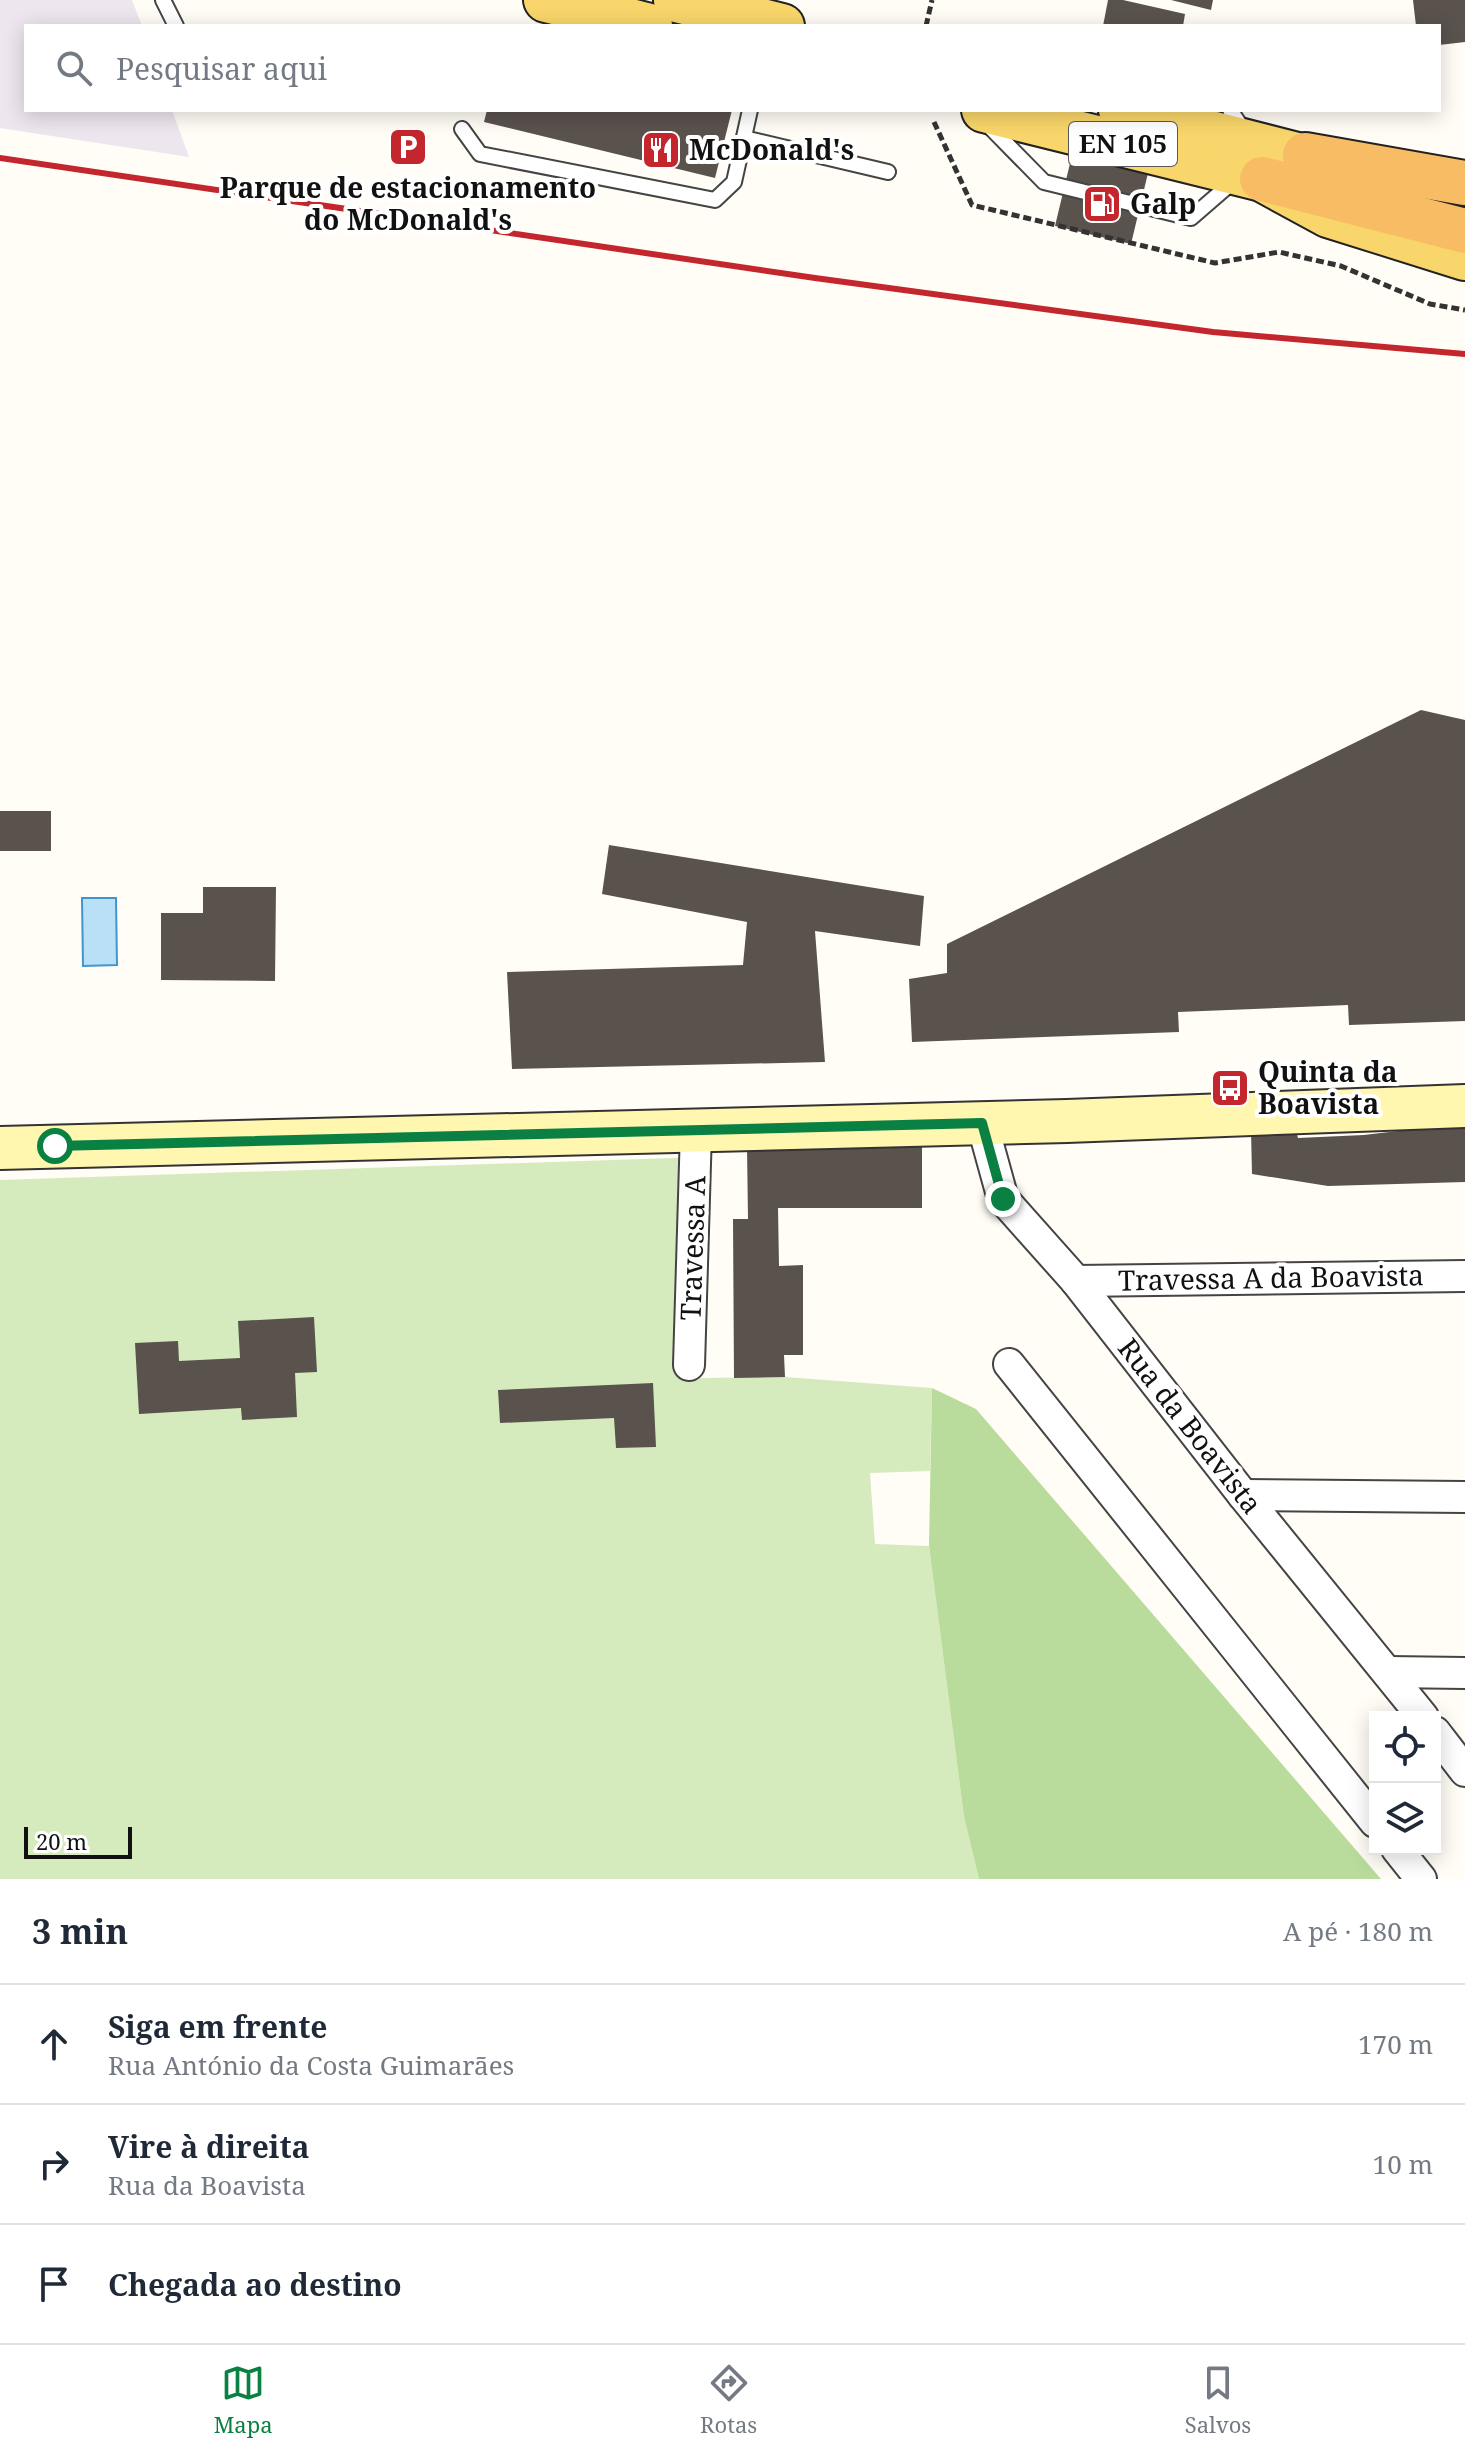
<!DOCTYPE html>
<html lang="pt">
<head>
<meta charset="utf-8">
<style>
  body { margin:0; font-family:"Noto Serif",serif; background:#f2f2f3; color:#1f2937 }
  .controls { position:absolute; right:24px; bottom:24px; display:grid; overflow:hidden; border-radius:0px; box-shadow:0 4px 20px #0003 }
  .controls button { width:72px; height:72px; display:grid; place-items:center; padding:0; border:0; border-bottom:2px solid #e0e1e3; background:#fff; color:#1f2937; font:40px sans-serif }
  .scale { position:absolute; left:24px; bottom:20px; width:108px; box-sizing:border-box; padding-left:8px; border:4px solid #111; border-top:0; font-size:22px; line-height:28px; white-space:nowrap; color:#111; -webkit-text-stroke:6px #fff; paint-order:stroke }
  .stop { position:absolute; width:24px; height:24px; margin:-18px; border:6px solid #0b8043; border-radius:50%; background:#fff }
  .stop.end { background:#0b8043; border-color:#fff; box-shadow:0 2px 8px #0008 }
  .list { margin:0; padding:0; list-style:none }
  h2 { display:flex; justify-content:space-between; align-items:center; height:104px; margin:0; padding:0 32px; font-size:34px }
  h2 small { font-size:26px; font-weight:400; color:#747a83 }
  .list li { display:grid; grid-template-columns:52px 1fr auto; gap:24px; align-items:center; box-sizing:border-box; height:120px; padding:0 32px; border-top:2px solid #e0e1e3 }
  .list b { display:block; font-size:30px; white-space:nowrap }
  .list p { margin:0; font-size:26px; white-space:nowrap; color:#747a83 }
  .list em { font-size:26px; font-style:normal; color:#747a83 }
  .icon { flex:none; width:44px; height:44px; fill:none; stroke:currentColor; stroke-width:2; stroke-linecap:round; stroke-linejoin:round }
  .map { position:relative; flex:none; width:1465px; height:1879px; overflow:hidden }
  .search { position:absolute; background:#fff; box-shadow:0 4px 20px #0003; left:24px; right:24px; top:24px; height:88px; display:flex; align-items:center; gap:20px; box-sizing:border-box; padding:0 28px; border-radius:0px; color:#747a83; font-size:30px }
  .sheet { height:464px; background:#fff }
  nav { display:flex; justify-content:space-around; align-items:center; box-sizing:border-box; height:112px; border-top:2px solid #e0e1e3; background:#fff; font-size:22px; color:#747a83 }
  nav a { display:grid; justify-items:center; gap:4px }
  nav .on { color:#0b8043 }
  .map>svg:first-child { display:block }
  .industrial { fill:#eee6ef }
  .green { fill:#d5ebbd }
  .forest { fill:#b9dc9c }
  .water { fill:#b9e0f7; stroke:#3f96cf; stroke-width:2 }
  .building { fill:#5a524d }
  .lines { fill:none; stroke-linecap:round; stroke-linejoin:round }
  .service-casing { stroke:#444; stroke-width:18 }
  .minor-casing { stroke:#444; stroke-width:34 }
  .secondary-casing { stroke:#333; stroke-width:46 }
  .primary-casing { stroke:#222; stroke-width:48 }
  .trunk-casing { stroke:#222; stroke-width:48 }
  .path { stroke:#333; stroke-width:5; stroke-dasharray:8 4; stroke-linecap:butt }
  .service { stroke:#fff; stroke-width:14 }
  .minor { stroke:#fff; stroke-width:30 }
  .secondary { stroke:#fff6b0; stroke-width:42 }
  .primary { stroke:#f9d66b; stroke-width:44 }
  .trunk { stroke:#f7bc64; stroke-width:44 }
  .rail { stroke:#c4262e; stroke-width:6 }
  .route { stroke:#0b8043; stroke-width:10 }
  .labels { text-anchor:middle; stroke-width:8; stroke-linejoin:round; paint-order:stroke }
  .shield { fill:#fff; stroke:#585858; stroke-width:2 }
  .shield-label { font-size:26px; font-weight:bold; fill:#111 }
  .poi-label { font-size:28px; font-weight:bold; fill:#111; stroke:#fff; text-anchor:start }
  .street-label { font-size:28px; fill:#111; stroke:#fff }
</style>
</head>
<body>
<div class="map">
<svg width="1465" height="1879" viewBox="0 0 1465 1879">
  <rect width="100%" height="100%" fill="#fffdf5"/>
  <path class="industrial" d="M0,0H132L142,26H26V110H172L189,157L0,128Z"/>
  <path class="green" d="M703,1157L701,1378L785,1377L932,1388L930,1471L870,1473L875,1544L929,1546L964,1817L979,1879H0V1180Z"/>
  <path class="forest" d="M932,1388L976,1409L1381,1879H979L964,1817L929,1546Z"/>
  <path class="water" d="M82,898H116L117,965L83,966Z"/>
  <g class="building">
    <path d="M1108,0H1123L1185,14L1183,26H1103Z"/>
    <path d="M1171,0H1213L1211,10Z"/>
    <path d="M1413,0H1465V42L1439,45V26H1416Z"/>
    <path d="M487,110H732L715,178L484,122Z"/>
    <path d="M1072,155L1148,173L1131,244L1055,226Z"/>
    <path d="M1421,710L1465,720V1021L1349,1025L1348,1005L1178,1012L1179,1032L912,1042L909,979L947,973V944Z"/>
    <rect x="0" y="811" width="51" height="40"/>
    <path d="M609,845L924,896L920,946L815,931L825,1062L512,1069L507,972L743,965L747,922L602,894Z"/>
    <path d="M203,887H276L275,981L161,980V913H203Z"/>
    <path d="M1465,1123V1182L1328,1186L1252,1174L1251,1131L1295,1127L1298,1138L1364,1135Z"/>
    <path d="M922,1147V1208H778L779,1266L803,1265V1355H784L785,1377L734,1378L733,1219H748L747,1148Z"/>
    <path d="M314,1317L317,1372L295,1373L297,1417L242,1420L241,1408L139,1414L135,1343L178,1341L179,1361L240,1358L238,1321Z"/>
    <path d="M653,1383L656,1447L616,1448L614,1418L500,1423L498,1390Z"/>
  </g>
  <g class="lines">
    <g class="service-casing">
      <g id="service">
        <path d="M163,0L176,26"/>
        <path d="M1230,110L1245,132"/>
        <path d="M988,125L1044,182L1191,218L1236,179"/>
        <path d="M462,129L480,154L715,200L734,182L750,110"/>
        <path d="M744,138L888,172"/>
      </g>
    </g>
    <g class="minor-casing">
      <g id="minor">
        <path d="M982,1123L1003,1199L1076,1281L1243,1495L1423,1717"/>
        <path d="M1076,1281L1465,1276"/>
        <path d="M1009,1364L1375,1822"/>
        <path d="M689,1365L696,1130"/>
        <path d="M1243,1495L1465,1497"/>
        <path d="M1388,1672L1465,1673"/>
        <path d="M1435,1732L1465,1771"/>
        <path d="M1397,1849L1421,1879"/>
      </g>
    </g>
    <g class="secondary-casing">
      <path id="secondary" d="M0,1148L1067,1121L1465,1106"/>
    </g>
    <g class="primary-casing">
      <g id="primary">
        <path d="M546,0L650,26"/>
        <path d="M676,0L782,26"/>
        <path d="M984,110L1262,179L1328,215L1465,258"/>
        <path d="M1121,110L1340,166"/>
      </g>
    </g>
    <g class="trunk-casing">
      <g id="trunk">
        <path d="M1305,155L1465,183"/>
        <path d="M1262,179L1465,231"/>
      </g>
    </g>
    <g class="path">
      <path d="M926,26L932,0"/>
      <path d="M934,122L972,205L1215,263L1279,252L1341,266L1430,304L1465,310"/>
    </g>
    <use href="#service" class="service"/>
    <use href="#minor" class="minor"/>
    <use href="#secondary" class="secondary"/>
    <use href="#primary" class="primary"/>
    <use href="#trunk" class="trunk"/>
    <path class="rail" d="M0,158L815,278L1213,332L1465,354"/>
  </g>
  <g class="lines">
    <path class="route" d="M55,1146L982,1123L1003,1199"/>
  </g>
  <defs>
    <g id="parking-square" transform="scale(2)"><rect x="-9" y="-9" width="18" height="18" rx="4" fill="#c4262e" stroke="#fff"/><path d="M-3.5-5.5H1a3.5 3.5 0 0 1 0 7H-1V5.5H-3.5ZM-1-3.4V-.6H.8a1.4 1.4 0 0 0 0-2.8Z" fill="#fff"/></g>
    <g id="restaurant-square" transform="scale(2)"><rect x="-9" y="-9" width="18" height="18" rx="4" fill="#c4262e" stroke="#fff"/><path d="M-5-6h1v4h1v-4h1v4h1v-4h1v5L-1.5 .5V6h-2V.5L-5-1ZM5-6V6H3V1.5H1.5Q1.5-4 5-6Z" fill="#fff"/></g>
    <g id="fuel-square" transform="scale(2)"><rect x="-9" y="-9" width="18" height="18" rx="4" fill="#c4262e" stroke="#fff"/><path d="M-5.5-6h7V0h2V4h1.3V-2.5L3-4.5l.8-.8L6-3V5H2.5V1h-1V6h-7ZM-4.2-4.7v3.2H.2V-4.7Z" fill="#fff"/></g>
    <g id="bus-square" transform="scale(2)"><rect x="-9" y="-9" width="18" height="18" rx="4" fill="#c4262e" stroke="#fff"/><path d="M-5-6H5V4H4V6H2V4H-2V6H-4V4H-5ZM-3.5-4V0h7V-4ZM-3.5 1.2v1.5H-2V1.2ZM2 1.2v1.5H3.5V1.2Z" fill="#fff"/></g>
  </defs>
  <g fill-rule="evenodd">
    <use href="#parking-square" x="408" y="147"/>
    <use href="#restaurant-square" x="661" y="150"/>
    <use href="#fuel-square" x="1102" y="204"/>
    <use href="#bus-square" x="1230" y="1088"/>
  </g>
  <g class="labels">
    <rect class="shield" x="1069" y="122" width="108" height="44" rx="6"/>
    <g class="shield-label">
      <text x="1123" y="153">EN 105</text>
    </g>
    <g class="poi-label">
      <text x="689" y="160">McDonald's</text>
      <text x="408" y="198" text-anchor="middle">Parque de estacionamento<tspan x="408" dy="32">do McDonald's</tspan></text>
      <text x="1130" y="214">Galp</text>
      <text x="1258" y="1082">Quinta da<tspan x="1258" dy="32">Boavista</tspan></text>
    </g>
    <g class="street-label">
      <text transform="translate(693 1248) rotate(-88)" y="10">Travessa A</text>
      <text transform="translate(1271 1278) rotate(-1)" y="10">Travessa A da Boavista</text>
      <text transform="translate(1190 1426) rotate(52)" y="10">Rua da Boavista</text>
    </g>
  </g>
</svg>
<div class="controls">
<button><svg class="icon" aria-label="locate" viewBox="0 0 24 24"><circle cx="12" cy="12" r="6"/><path d="M12 2v4M12 18v4M2 12h4M18 12h4"/></svg></button>
<button><svg class="icon" aria-label="layers" viewBox="0 0 24 24"><path d="M12 4l9 5-9 5-9-5zM3 14l9 5 9-5"/></svg></button>
</div>
<div class="scale">20 m</div>
<div class="stop" style="left:55px;top:1146px"></div>
<div class="stop end" style="left:1003px;top:1199px"></div>
<div class="search"><svg class="icon" aria-label="search" viewBox="0 0 24 24"><circle cx="10" cy="10" r="6"/><path d="M15 15l6 6"/></svg>Pesquisar aqui</div>
</div>
<section class="sheet">
<h2>3 min<small>A pé · 180 m</small></h2>
<ul class="list">
<li><svg class="icon" aria-label="ahead" viewBox="0 0 24 24"><path d="M12 20V5M6 11l6-6 6 6"/></svg><div><b>Siga em frente</b><p>Rua António da Costa Guimarães</p></div><em>170 m</em></li>
<li><svg class="icon" aria-label="right" viewBox="0 0 24 24"><path d="M7 20v-9h11M14 6l5 5-5 5"/></svg><div><b>Vire à direita</b><p>Rua da Boavista</p></div><em>10 m</em></li>
<li><svg class="icon" aria-label="arrive" viewBox="0 0 24 24"><path d="M6 21V4h12l-3 4 3 4H6"/></svg><div><b>Chegada ao destino</b></div></li>
</ul>
</section>
<nav>
<a class="on"><svg class="icon" aria-label="map" viewBox="0 0 24 24"><path d="M3 6l6-2 6 2 6-2v14l-6 2-6-2-6 2zM9 4v14M15 6v14"/></svg>Mapa</a>
<a><svg class="icon" aria-label="directions" viewBox="0 0 24 24"><path d="M12 3l9 9-9 9-9-9zM9 14v-3h6M13 9l2 2-2 2"/></svg>Rotas</a>
<a><svg class="icon" aria-label="saved" viewBox="0 0 24 24"><path d="M7 4h10v16l-5-4-5 4z"/></svg>Salvos</a>
</nav>
</body>
</html>
